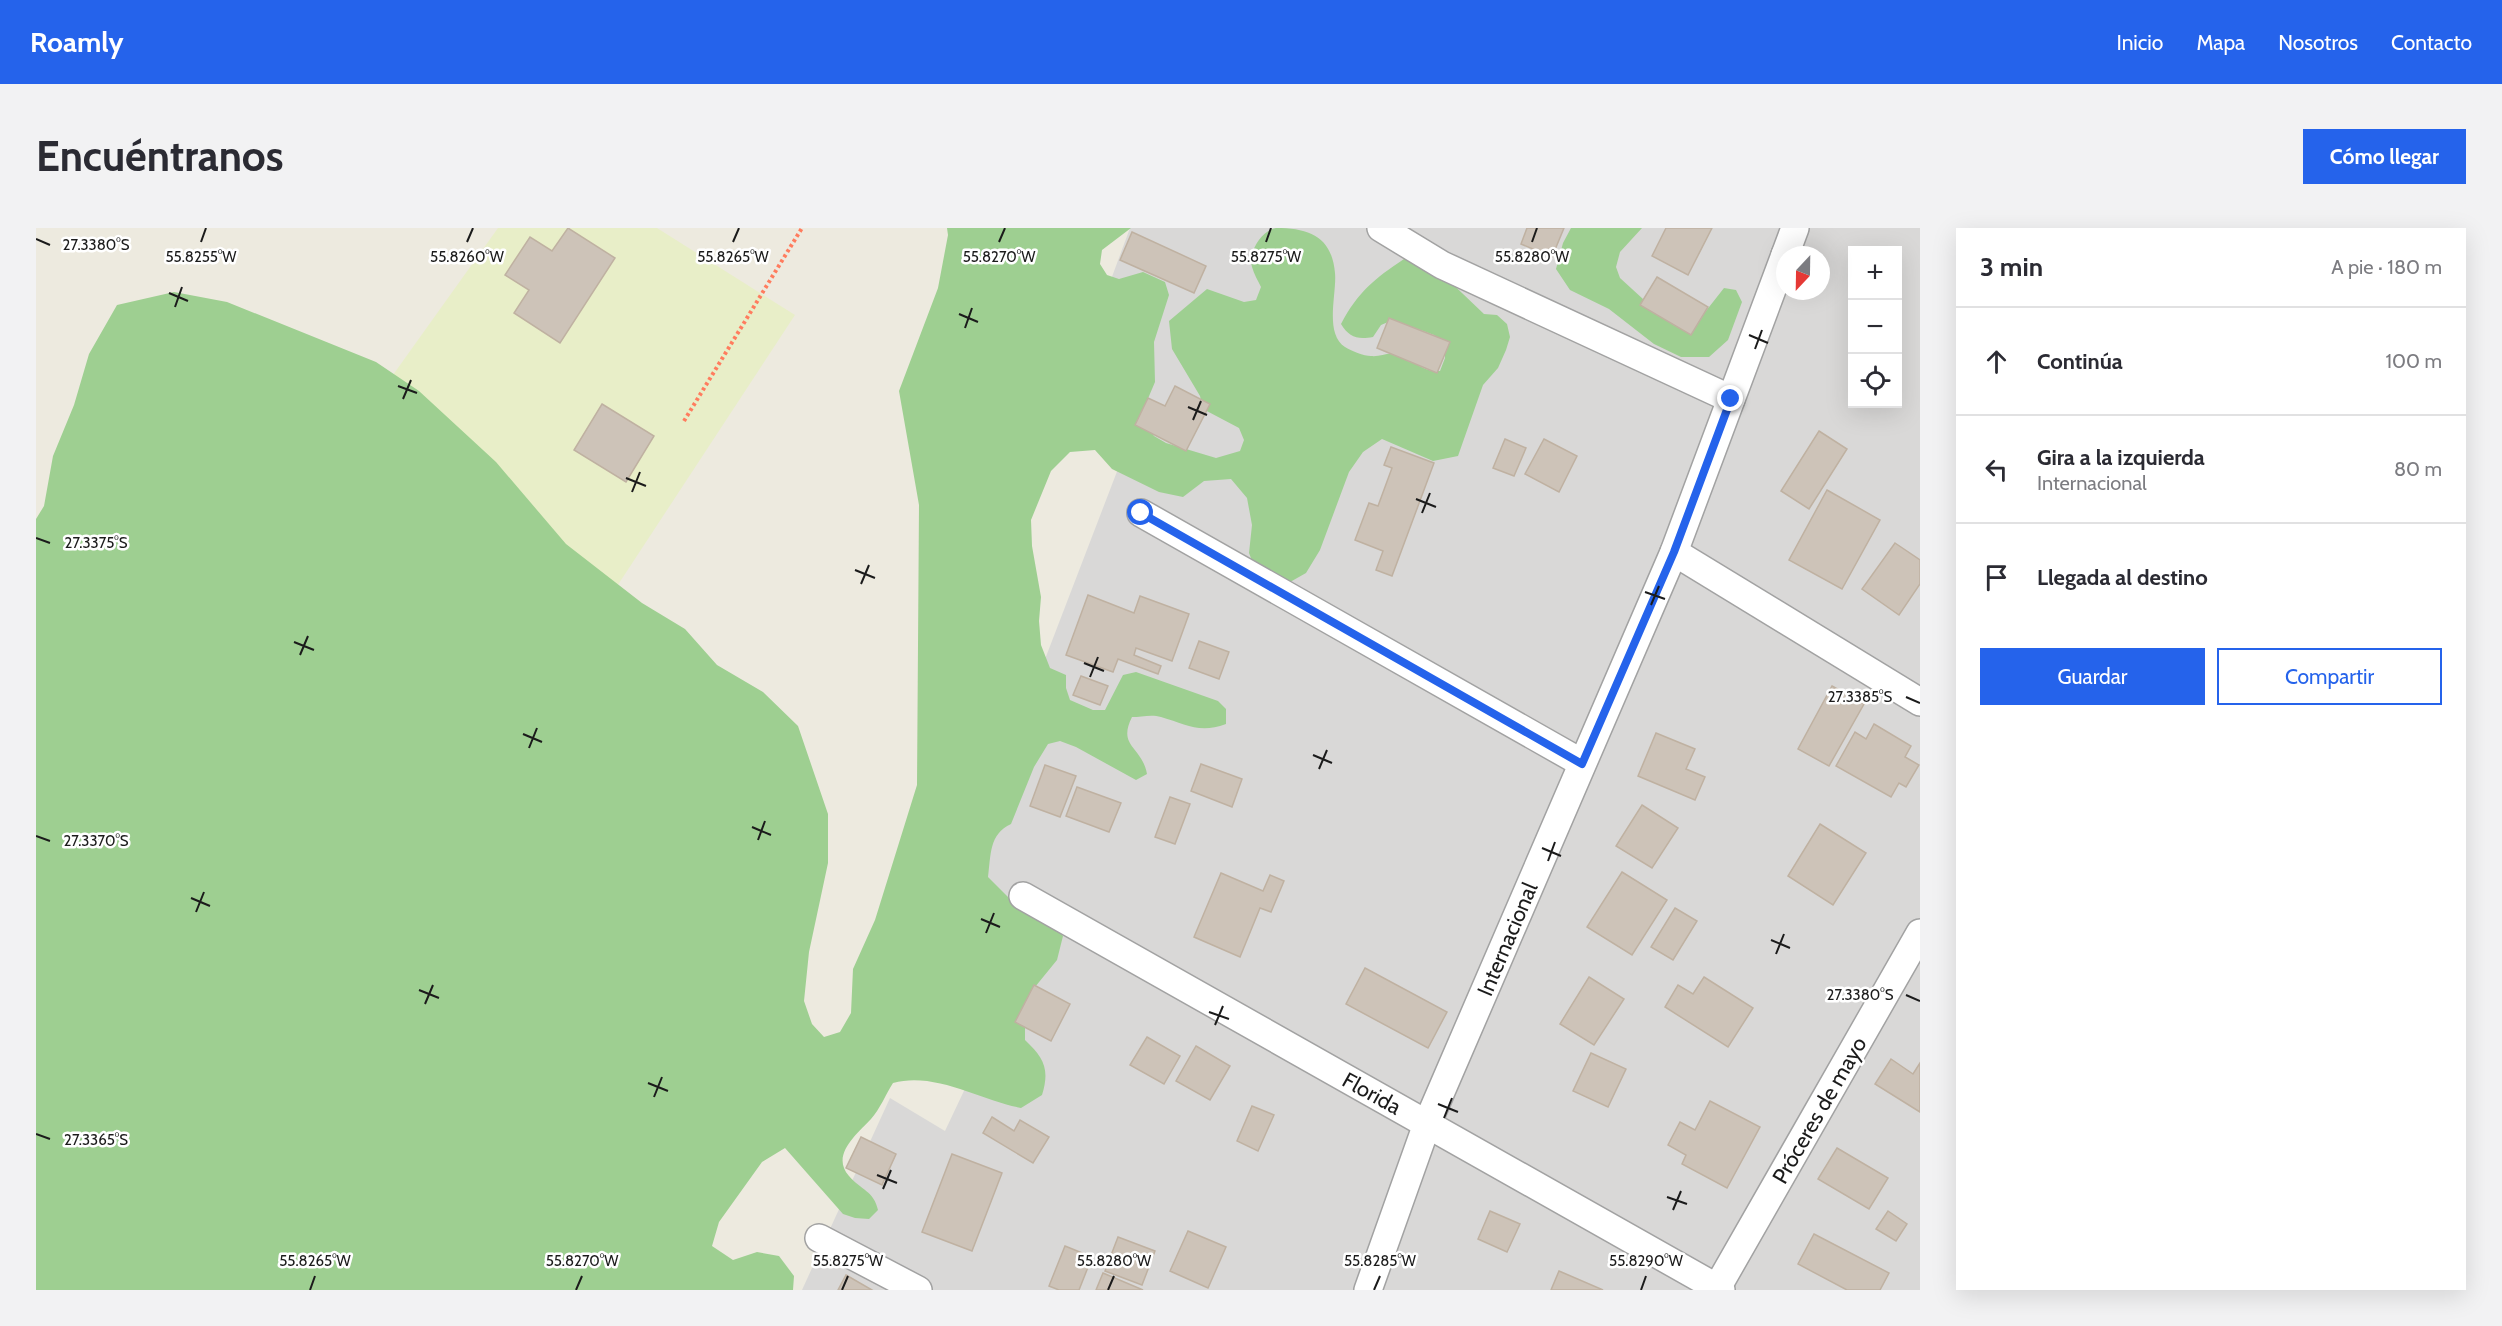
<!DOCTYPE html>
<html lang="es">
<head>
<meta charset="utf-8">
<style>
  body { margin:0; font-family:Cabin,sans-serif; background:#f2f2f3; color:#2b2b33 }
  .controls { position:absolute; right:18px; top:18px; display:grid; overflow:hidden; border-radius:0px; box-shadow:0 6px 24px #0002 }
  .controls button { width:54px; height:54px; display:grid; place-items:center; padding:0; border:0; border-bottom:2px solid #e1e1e2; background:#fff; color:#2b2b33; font:30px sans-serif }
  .compass { position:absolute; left:1740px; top:18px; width:54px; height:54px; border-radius:50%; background:#fff; box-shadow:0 6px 24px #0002; rotate:202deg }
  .stop { position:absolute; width:18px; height:18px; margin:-14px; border:4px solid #2563eb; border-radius:50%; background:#fff }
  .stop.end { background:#2563eb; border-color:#fff; box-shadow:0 2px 6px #0008 }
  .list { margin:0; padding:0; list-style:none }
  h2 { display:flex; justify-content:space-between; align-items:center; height:78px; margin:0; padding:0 24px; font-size:26px }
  h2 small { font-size:20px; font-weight:400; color:#7c7c81 }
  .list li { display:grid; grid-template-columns:39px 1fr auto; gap:18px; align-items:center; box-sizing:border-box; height:108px; padding:0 24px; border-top:2px solid #e1e1e2 }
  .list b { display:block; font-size:22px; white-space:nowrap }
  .list p { margin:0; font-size:20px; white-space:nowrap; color:#7c7c81 }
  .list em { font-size:20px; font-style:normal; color:#7c7c81 }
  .actions { display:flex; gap:12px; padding:18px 24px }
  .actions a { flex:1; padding:14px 0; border:2px solid #2563eb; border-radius:0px; text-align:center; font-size:21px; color:#2563eb }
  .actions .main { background:#2563eb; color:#fff }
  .icon { flex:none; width:33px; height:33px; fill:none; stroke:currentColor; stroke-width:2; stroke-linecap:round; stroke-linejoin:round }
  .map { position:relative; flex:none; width:1884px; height:1062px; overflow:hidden; border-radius:0px }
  header { display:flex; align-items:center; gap:36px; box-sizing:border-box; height:84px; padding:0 30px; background:#2563eb; color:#fff }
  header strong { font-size:28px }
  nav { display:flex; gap:33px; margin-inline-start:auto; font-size:21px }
  .intro { display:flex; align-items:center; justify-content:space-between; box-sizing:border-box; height:144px; padding:0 36px }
  h1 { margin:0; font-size:42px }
  .button { padding:15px 27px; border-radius:0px; background:#2563eb; color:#fff; font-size:21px; font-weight:700 }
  main { display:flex; gap:36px; padding:0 36px }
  aside { flex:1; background:#fff; border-radius:0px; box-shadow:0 6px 24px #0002 }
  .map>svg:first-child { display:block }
  .residential { fill:#d9d8d7; fill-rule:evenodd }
  .farmland { fill:#e8eec8 }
  .forest { fill:#9ecf91 }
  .building { fill:#cdc3b8; stroke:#bfb1a1; stroke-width:1.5 }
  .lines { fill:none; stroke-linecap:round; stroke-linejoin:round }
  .minor-casing { stroke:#a2a2a2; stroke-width:30 }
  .path { stroke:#ff7c5e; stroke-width:4; stroke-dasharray:3 3; stroke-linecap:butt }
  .minor { stroke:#fff; stroke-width:27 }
  .route { stroke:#2563eb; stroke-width:8 }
  .ticks { fill:none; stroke:#1b1b1b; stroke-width:2 }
  .labels { text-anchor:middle; stroke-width:5; stroke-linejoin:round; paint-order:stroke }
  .street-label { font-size:22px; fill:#1b1b1b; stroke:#fff }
  .ticks-label { font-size:15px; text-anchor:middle; fill:#1b1b1b; stroke:#fff; stroke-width:5; stroke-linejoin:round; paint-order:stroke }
</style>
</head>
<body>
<header>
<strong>Roamly</strong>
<nav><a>Inicio</a><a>Mapa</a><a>Nosotros</a><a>Contacto</a></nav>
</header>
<div class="intro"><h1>Encuéntranos</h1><a class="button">Cómo llegar</a></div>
<main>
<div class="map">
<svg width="1884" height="1062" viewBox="0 0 1884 1062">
  <rect width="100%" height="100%" fill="#edeadf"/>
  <path class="residential" d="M1094,0H1884V1062H766L854,870L909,903L995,721L915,676L1115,155L1056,103ZM1816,22H1862V176H1816ZM1749,27H1785V63H1749Z"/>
  <path class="farmland" d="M462,0H621L759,87L551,404L294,235Z"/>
  <g class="forest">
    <path d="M911,0H1095L1066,22L1064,36L1071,47L1083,51L1107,44L1129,54L1133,67L1118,114L1119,154L1105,187L1118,208L1130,215L1180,230L1204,223L1208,212L1203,200L1167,181L1164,168L1136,121L1133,93L1171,61L1208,74L1220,72L1225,59C1222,53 1218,46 1216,39C1212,24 1225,3 1240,0C1275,0 1296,10 1299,45C1301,66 1288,105 1309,119C1315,123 1328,128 1335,128C1343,129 1350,125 1358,126C1375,128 1383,144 1404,143L1409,130V115L1398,107L1357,92L1345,97L1337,109C1321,112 1313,109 1305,96C1322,64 1338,51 1368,31L1404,44L1448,86L1461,87L1471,96L1474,109L1470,122L1462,140L1447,157L1422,228L1397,233L1346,211L1327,224L1313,244L1284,322L1270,345L1247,358L1222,348L1213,325L1216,297L1211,270L1195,251L1168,253L1147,269L1123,264L1076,241L1059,222L1034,224L1015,243L995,292L996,318L1005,369L1003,393L1005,417L1014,440L1030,447V460L1034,472L1057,482H1069L1087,447L1100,444L1182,473L1190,481V496C1163,506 1150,496 1125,489C1116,486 1105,489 1096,489C1081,519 1106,518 1111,546L1100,552L1040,519L1024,513L1012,516L998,539L975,596C953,606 955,627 952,649L980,677L1010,689L1027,708L1021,732L999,759L989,784V812C1008,830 1014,841 1006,867L985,880C945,872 898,843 857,855C850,866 844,881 835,891C822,905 794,927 813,948C825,962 838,963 842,982L833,991L819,990L807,986L749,920L726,934L683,994L676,1018L697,1032L721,1024L743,1028L758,1048L757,1062H0V291L8,278L17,228L38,177L53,126L81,77L138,64L191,74L340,134L383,163L460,234L530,316L606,375L649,401L681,437L727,464L762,498L792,586V635L773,724L768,773L776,796L788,809L804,804L815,785L817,741L839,692L881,557L883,277L863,163L902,60L912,7Z"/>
    <path d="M1535,0H1606L1584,24L1580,39L1584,50L1619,82L1666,88L1688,60L1700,62L1706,74L1692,112L1673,129H1645L1618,116L1573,81L1534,62L1520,41L1527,15Z"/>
  </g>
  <g class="building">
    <path d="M532,0L579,30L524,115L478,85L493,62L469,47L494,9L516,23Z"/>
    <path d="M1491,0H1528L1516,29L1485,16Z"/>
    <path d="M1630,0H1676L1652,47L1616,28Z"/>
    <path d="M1096,4L1170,38L1158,65L1084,32Z"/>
    <path d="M1621,49L1672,79L1655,107L1604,77Z"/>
    <path d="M1353,90L1414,114L1401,145L1341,120Z"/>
    <path d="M1139,158L1174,176L1150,223L1099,197L1112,170L1129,178Z"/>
    <path d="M566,176L618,208L590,254L538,222Z"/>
    <path d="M1783,203L1811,221L1773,281L1745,263Z"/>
    <path d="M1469,211L1490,220L1478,248L1457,240Z"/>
    <path d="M1508,211L1541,228L1523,264L1489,246Z"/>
    <path d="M1355,219L1398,235L1356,348L1340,342L1347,323L1319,312L1333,275L1342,278L1356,240L1348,237Z"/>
    <path d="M1791,262L1844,292L1806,361L1753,332Z"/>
    <path d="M1859,315L1884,332V356L1863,387L1826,361Z"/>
    <path d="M1052,367L1098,385L1104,368L1153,386L1136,433L1100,420L1098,427L1125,438L1122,446L1082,431L1077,444L1030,427Z"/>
    <path d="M1163,413L1193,424L1183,451L1153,440Z"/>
    <path d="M1045,448L1072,458L1064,477L1037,467Z"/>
    <path d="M1796,458L1828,476L1793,538L1762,521Z"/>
    <path d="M1838,496L1875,518L1869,529L1883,537L1870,559L1863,555L1855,569L1800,538L1819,504L1830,511Z"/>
    <path d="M1620,505L1659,521L1650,541L1669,549L1659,572L1602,548Z"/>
    <path d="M1165,536L1206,551L1196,579L1155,563Z"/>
    <path d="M1009,537L1040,548L1024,589L994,578Z"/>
    <path d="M1041,559L1085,575L1073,604L1030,588Z"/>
    <path d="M1134,569L1154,576L1139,616L1119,609Z"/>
    <path d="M1606,577L1642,600L1616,640L1580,618Z"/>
    <path d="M1784,596L1830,625L1797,677L1752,648Z"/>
    <path d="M1586,644L1631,672L1596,727L1551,699Z"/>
    <path d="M1185,645L1227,663L1234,647L1248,653L1235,684L1224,680L1204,729L1158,709Z"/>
    <path d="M1639,680L1661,693L1637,732L1615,719Z"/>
    <path d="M1329,740L1411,784L1392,820L1310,776Z"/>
    <path d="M1553,749L1588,771L1558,817L1524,796Z"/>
    <path d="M1668,749L1717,780L1692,819L1629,779L1642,757L1657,766Z"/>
    <path d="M998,757L1034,776L1015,813L979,794Z"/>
    <path d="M1111,809L1144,828L1128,856L1094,837Z"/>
    <path d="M1160,818L1194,838L1174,872L1140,853Z"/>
    <path d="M1555,825L1590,841L1572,879L1537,863Z"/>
    <path d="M1855,831L1877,846L1884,835V884L1839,856Z"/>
    <path d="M1674,873L1724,899L1691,960L1646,936L1650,927L1632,917L1644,894L1659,902Z"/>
    <path d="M1216,878L1238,887L1222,923L1201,913Z"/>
    <path d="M956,889L978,903L984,892L1013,909L997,935L947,905Z"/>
    <path d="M825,909L860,926L846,957L810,940Z"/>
    <path d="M1801,920L1852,950L1833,981L1782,951Z"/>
    <path d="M916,926L966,945L936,1023L886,1004Z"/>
    <path d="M1454,983L1484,996L1471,1024L1442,1011Z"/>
    <path d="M1852,983L1871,996L1860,1013L1840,1001Z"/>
    <path d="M1152,1003L1190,1019L1172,1060L1134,1043Z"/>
    <path d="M1778,1006L1853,1045L1844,1062H1811L1762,1036Z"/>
    <path d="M1082,1009L1119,1023L1106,1057L1069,1043Z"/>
    <path d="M1029,1018L1056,1029L1043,1062H1023L1013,1058Z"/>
    <path d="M1523,1043L1567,1062H1515Z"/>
    <path d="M1067,1045L1107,1062H1060Z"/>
    <path d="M810,1047L836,1062H802Z"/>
  </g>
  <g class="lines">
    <g class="minor-casing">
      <g id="minor">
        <path d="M1345,0L1406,37L1695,171"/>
        <path d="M1749,27L1759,0"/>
        <path d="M1105,285L1546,535"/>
        <path d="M1638,324L1884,474"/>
        <path d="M987,668L1685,1062"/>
        <path d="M783,1010L882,1062"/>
        <path d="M1681,1060L1884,705"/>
        <path d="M1332,1062L1391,896L1638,324L1749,27"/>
      </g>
    </g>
    <path class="path" d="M648,193L766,0"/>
    <use href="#minor" class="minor"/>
  </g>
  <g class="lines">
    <path class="route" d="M1105,285L1546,536L1638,324L1695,171"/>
  </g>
  <path class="ticks" d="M0,11L14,17M165,14L170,0M431,14L437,0M697,14L703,0M963,14L969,0M1230,14L1235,0M1496,14L1501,0M133,65L152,73M139,79L146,59M923,86L942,94M929,100L936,80M1713,107L1732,115M1719,121L1726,102M362,158L381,165M367,171L375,152M1152,179L1171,187M1157,192L1165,173M590,250L610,258M596,264L604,244M1380,271L1400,279M1386,285L1394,265M0,310L14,315M819,342L839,350M825,356L833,337M1609,364L1629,371M1615,377L1623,358M258,414L278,422M264,427L272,408M1048,435L1068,443M1054,449L1062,429M1870,469L1884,475M487,506L506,514M493,520L501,500M1277,527L1296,535M1283,541L1291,522M716,599L735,607M0,608L14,613M722,612L729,593M1506,620L1525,628M1512,633L1519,614M155,670L174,678M160,684L168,664M945,691L964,699M950,705L958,685M1735,712L1754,720M1740,726L1748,706M383,762L403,770M1870,767L1884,773M389,776L397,757M1173,784L1193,791M1179,797L1187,778M612,855L632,863M618,869L626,849M1402,876L1422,884M1408,890L1416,870M0,906L14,911M841,947L861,955M847,961L855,942M1631,969L1651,976M1637,982L1645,963M274,1062L279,1048M540,1062L546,1048M806,1062L812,1048M1072,1062L1078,1048M1338,1062L1344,1048M1605,1062L1610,1048"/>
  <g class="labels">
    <g class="street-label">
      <text transform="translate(1471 711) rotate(-67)" y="8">Internacional</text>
      <text transform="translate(1336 865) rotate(29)" y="8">Florida</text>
      <text transform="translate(1783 882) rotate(-60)" y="8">Próceres de mayo</text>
    </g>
  </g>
  <g class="ticks-label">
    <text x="60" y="22">27.3380°S</text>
    <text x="431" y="34">55.8260°W</text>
    <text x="697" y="34">55.8265°W</text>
    <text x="1230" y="34">55.8275°W</text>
    <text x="1496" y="34">55.8280°W</text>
    <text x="165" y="34">55.8255°W</text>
    <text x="963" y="34">55.8270°W</text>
    <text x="60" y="320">27.3375°S</text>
    <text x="1824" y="474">27.3385°S</text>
    <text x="60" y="618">27.3370°S</text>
    <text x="1824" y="772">27.3380°S</text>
    <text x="60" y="917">27.3365°S</text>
    <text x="279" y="1038">55.8265°W</text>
    <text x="546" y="1038">55.8270°W</text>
    <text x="812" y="1038">55.8275°W</text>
    <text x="1078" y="1038">55.8280°W</text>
    <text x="1344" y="1038">55.8285°W</text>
    <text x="1610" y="1038">55.8290°W</text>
  </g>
</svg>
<div class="controls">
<button>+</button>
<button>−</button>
<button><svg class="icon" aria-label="locate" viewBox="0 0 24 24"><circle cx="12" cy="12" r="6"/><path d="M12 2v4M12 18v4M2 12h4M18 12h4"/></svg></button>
</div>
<svg class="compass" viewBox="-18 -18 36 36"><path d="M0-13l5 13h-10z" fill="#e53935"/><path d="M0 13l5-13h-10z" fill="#7c7c81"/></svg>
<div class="stop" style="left:1105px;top:285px"></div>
<div class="stop end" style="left:1695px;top:171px"></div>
</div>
<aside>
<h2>3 min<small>A pie · 180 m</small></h2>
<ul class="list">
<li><svg class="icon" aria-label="ahead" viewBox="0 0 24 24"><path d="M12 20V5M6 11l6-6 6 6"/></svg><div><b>Continúa</b></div><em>100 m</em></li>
<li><svg class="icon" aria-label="left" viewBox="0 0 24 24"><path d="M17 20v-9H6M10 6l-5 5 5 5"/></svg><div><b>Gira a la izquierda</b><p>Internacional</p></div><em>80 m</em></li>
<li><svg class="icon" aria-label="arrive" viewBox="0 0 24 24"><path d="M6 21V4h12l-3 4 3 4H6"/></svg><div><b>Llegada al destino</b></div></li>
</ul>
<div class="actions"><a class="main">Guardar</a><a>Compartir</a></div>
</aside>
</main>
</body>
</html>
